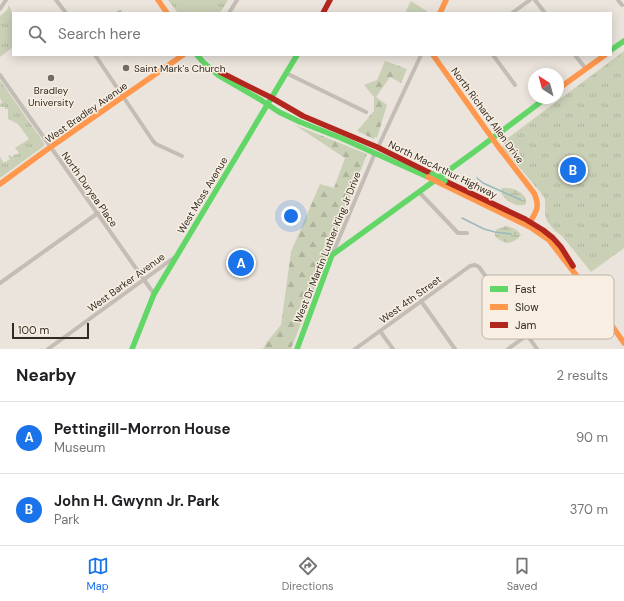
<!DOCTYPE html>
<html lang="en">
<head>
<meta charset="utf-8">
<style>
  body { margin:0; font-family:"DM Sans",sans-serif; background:#f6f6f6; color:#202124 }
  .compass { position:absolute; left:528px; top:68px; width:36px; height:36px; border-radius:50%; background:#fff; box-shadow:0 2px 10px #0003; rotate:324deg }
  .scale { position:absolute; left:12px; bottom:10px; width:77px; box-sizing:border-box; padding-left:4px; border:2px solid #332a25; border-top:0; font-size:11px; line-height:14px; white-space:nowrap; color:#332a25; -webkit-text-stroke:3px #f8efe2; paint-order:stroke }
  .you { position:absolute; left:291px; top:216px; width:14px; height:14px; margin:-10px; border:3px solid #fff; border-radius:50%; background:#1a73e8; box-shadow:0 0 0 6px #1a73e833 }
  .badge { display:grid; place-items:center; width:26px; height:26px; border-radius:50%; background:#1a73e8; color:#fff; font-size:13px; font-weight:700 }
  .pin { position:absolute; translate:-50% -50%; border:2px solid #fff; box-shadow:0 1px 4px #0006 }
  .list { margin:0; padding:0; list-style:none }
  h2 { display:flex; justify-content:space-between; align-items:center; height:52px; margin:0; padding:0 16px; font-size:17px }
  h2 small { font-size:13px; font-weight:400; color:#757577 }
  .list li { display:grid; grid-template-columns:26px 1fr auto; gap:12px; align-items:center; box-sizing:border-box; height:72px; padding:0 16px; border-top:1px solid #e0e0e0 }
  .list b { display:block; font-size:15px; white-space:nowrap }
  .list p { margin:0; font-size:13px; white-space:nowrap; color:#757577 }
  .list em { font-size:13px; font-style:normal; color:#757577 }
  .icon { flex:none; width:22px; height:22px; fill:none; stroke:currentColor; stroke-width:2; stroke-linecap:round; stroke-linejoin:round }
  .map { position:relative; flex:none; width:624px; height:349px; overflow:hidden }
  .search { position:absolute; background:#fff; box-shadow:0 2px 10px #0003; left:12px; right:12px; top:12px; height:44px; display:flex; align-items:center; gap:10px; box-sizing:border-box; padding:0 14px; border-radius:0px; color:#757577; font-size:15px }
  .sheet { height:196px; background:#fff }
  nav { display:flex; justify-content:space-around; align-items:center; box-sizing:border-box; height:56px; border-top:1px solid #e0e0e0; background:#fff; font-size:11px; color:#757577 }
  nav a { display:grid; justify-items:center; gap:2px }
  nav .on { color:#1a73e8 }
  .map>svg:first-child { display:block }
  .grass { fill:url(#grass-tufts) }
  .forest { fill:url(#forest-firs) }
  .wetland { fill:url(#wetland-marsh) }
  .garden { fill:#cad0b6 }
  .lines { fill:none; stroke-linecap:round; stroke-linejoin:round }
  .stream { stroke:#98babb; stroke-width:1.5 }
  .street { stroke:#c3bdb6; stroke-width:4 }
  .fast { stroke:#63d668; stroke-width:5.5 }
  .slow { stroke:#ff974d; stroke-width:5.5 }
  .jam { stroke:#b3261e; stroke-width:5.5 }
  .fast-bridge { stroke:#63d668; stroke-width:5.5 }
  .slow-bridge { stroke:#ff974d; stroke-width:5.5 }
  .poi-dot { fill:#736b65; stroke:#f8efe2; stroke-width:1.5 }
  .labels { text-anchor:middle; stroke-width:3; stroke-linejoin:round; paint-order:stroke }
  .poi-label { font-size:10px; fill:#332a25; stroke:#f8efe2; text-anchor:start }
  .street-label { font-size:10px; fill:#332a25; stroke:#f8efe2 }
  .key { fill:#f8efe2; stroke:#bdb4a9; stroke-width:1 }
  .key-label { font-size:11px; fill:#332a25 }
</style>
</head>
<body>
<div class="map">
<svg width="624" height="349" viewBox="0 0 624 349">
  <defs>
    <pattern id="grass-tufts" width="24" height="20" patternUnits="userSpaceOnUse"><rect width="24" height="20" fill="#cad0b6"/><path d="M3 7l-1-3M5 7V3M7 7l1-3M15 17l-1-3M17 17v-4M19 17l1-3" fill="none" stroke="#aeb39c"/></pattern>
    <pattern id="forest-firs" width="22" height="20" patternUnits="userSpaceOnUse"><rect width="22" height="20" fill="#cad0b6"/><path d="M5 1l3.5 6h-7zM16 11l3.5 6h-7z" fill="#aeb39c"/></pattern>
    <pattern id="wetland-marsh" width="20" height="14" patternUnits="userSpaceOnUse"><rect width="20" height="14" fill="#cad0b6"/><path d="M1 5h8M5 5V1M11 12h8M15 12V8" fill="none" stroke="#aeb39c"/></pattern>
  </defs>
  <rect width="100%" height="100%" fill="#eae4dc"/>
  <g class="grass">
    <path d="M168,0H228L220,13H178Z"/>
    <path d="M9,5L13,15V47L0,57V16L7,10Z"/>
    <path d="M624,51V248L591,272L562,236L555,231L547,221L545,214V199L541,193L502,147L504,145V141Z"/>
    <path d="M0,80L44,143V146L0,178V157L4,163L10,159L8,156L10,155L12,157L15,154L16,155L19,153L15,148L29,139L18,124L8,119V109H5V107H0V104L2,102L0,98Z"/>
  </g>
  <g class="forest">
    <path d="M411,1L428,12L427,13H405Z"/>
    <path d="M385,61L407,69L401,83L390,77L376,97L387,105L377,138L375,137L374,139L357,131L374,111V97L364,85L377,80Z"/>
    <path d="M295,125L367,154L291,349H263L267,342L281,325L291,252L320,184L334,188L345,158Z"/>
  </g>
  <g class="wetland">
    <path d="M502,188C512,187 527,192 526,204C517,209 503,200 501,191Z"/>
    <path d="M506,226C513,228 517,229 521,235C513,245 504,245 495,236V232L497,229Z"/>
  </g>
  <path class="garden" d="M188,0H214L219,7L211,13H189L182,4Z"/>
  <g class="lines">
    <g class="stream">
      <path d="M477,178L483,183L521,200"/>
      <path d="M462,218L484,229L495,232L511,234"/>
    </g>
    <g class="street">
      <path d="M56,0L66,13"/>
      <path d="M535,0L545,13"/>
      <path d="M618,0L622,5"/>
      <path d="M0,9L6,0"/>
      <path d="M118,13L120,12"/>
      <path d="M229,13L237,0"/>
      <path d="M512,13L530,0"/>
      <path d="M95,55L153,141L156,144L182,156"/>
      <path d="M493,55L515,85"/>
      <path d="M575,55L586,69"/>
      <path d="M286,73L366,112"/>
      <path d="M0,75L154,294"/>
      <path d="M380,149L379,145L421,55"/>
      <path d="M419,192L458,233H467"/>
      <path d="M332,255L375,153"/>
      <path d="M0,283L98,213"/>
      <path d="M421,301L455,349"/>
      <path d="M380,331L393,349"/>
      <path d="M48,349L175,257"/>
      <path d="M355,349L470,266L475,265L479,267L537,349"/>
      <path d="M508,349L569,305"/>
    </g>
    <g class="fast">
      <path d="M611,50L624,41"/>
      <path d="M197,55L203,62L218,75L261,100L279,112L300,122L341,138L428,177"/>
      <path d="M132,349L154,294L297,55"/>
      <path d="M297,349L332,255L474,152L546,98"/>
    </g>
    <g class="slow">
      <path d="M158,0L167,13"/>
      <path d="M440,13L446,0"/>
      <path d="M433,55L497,145L534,193C540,206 537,211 530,222"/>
      <path d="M558,89L605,55"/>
      <path d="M0,184L45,151L183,55"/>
      <path d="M442,184L530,227L549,240L583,284L624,343"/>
    </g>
    <g class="jam">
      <path d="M323,13L330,0"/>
      <path d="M220,72L272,98L303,116L377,147L432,174"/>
      <path d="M445,181L525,219L543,230L553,238L561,247L573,266"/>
    </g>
    <path class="fast-bridge" d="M432,174L445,181"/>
    <path class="slow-bridge" d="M428,177L442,184"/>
  </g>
  <g class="poi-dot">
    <circle cx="126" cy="68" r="4"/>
    <circle cx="51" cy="78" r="4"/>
  </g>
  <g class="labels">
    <g class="poi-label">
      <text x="134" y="72">Saint Mark's Church</text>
      <text x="51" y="94" text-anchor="middle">Bradley<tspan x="51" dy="12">University</tspan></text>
    </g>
    <g class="street-label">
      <text transform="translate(86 112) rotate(-35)" y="4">West Bradley Avenue</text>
      <text transform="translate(488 115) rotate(54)" y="4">North Richard Allen Drive</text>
      <text transform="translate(443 169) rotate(26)" y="4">North MacArthur Highway</text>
      <text transform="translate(90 189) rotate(55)" y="4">North Duryea Place</text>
      <text transform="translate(202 195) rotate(-59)" y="4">West Moss Avenue</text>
      <text transform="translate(327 247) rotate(-68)" y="4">West Dr Martin Luther King Jr Drive</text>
      <text transform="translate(126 282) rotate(-36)" y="4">West Barker Avenue</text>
      <text transform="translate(410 299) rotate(-36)" y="4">West 4th Street</text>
    </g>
  </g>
  <rect x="482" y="275" width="132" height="64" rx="6" class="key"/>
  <rect x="490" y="286" width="18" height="6" fill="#63d668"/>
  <rect x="490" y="304" width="18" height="6" fill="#ff974d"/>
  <rect x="490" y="322" width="18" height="6" fill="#b3261e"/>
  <g class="key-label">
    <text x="515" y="293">Fast</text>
    <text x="515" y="311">Slow</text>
    <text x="515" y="329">Jam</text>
  </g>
</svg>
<svg class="compass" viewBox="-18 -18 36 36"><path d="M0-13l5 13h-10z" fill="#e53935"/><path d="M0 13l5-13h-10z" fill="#757577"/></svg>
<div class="scale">100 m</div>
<div class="you"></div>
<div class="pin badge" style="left:241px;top:263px">A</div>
<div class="pin badge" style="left:573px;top:170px">B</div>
<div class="search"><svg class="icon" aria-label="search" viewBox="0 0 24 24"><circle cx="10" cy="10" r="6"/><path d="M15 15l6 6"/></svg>Search here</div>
</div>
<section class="sheet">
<h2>Nearby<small>2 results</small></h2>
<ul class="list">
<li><span class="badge">A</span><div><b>Pettingill-Morron House</b><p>Museum</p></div><em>90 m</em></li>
<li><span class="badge">B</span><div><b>John H. Gwynn Jr. Park</b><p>Park</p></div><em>370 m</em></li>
</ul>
</section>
<nav>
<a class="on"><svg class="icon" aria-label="map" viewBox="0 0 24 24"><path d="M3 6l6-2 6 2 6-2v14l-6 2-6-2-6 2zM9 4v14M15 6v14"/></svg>Map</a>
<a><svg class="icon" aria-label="directions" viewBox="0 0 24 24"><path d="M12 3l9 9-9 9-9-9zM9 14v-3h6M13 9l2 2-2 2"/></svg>Directions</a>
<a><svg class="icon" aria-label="saved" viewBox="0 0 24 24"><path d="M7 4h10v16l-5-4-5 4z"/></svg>Saved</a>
</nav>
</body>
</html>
